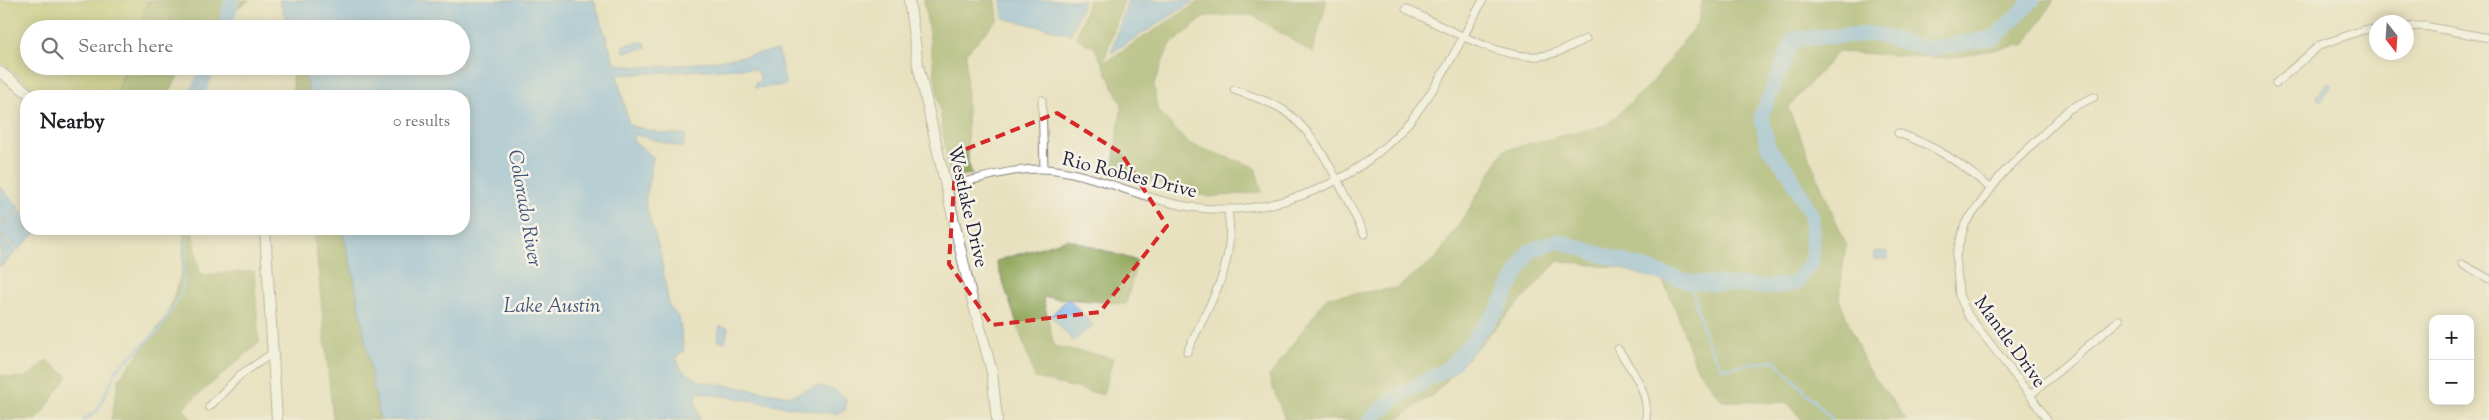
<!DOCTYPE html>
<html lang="en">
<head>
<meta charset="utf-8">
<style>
  body { margin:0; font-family:"Sorts Mill Goudy",serif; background:#f6f6f6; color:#202124 }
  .controls { position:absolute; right:15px; bottom:15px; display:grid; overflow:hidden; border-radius:10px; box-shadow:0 2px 12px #0003 }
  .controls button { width:45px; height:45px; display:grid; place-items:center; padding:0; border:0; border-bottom:1px solid #e0e0e0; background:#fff; color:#202124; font:25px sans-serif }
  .compass { position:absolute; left:2369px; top:15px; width:45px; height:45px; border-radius:50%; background:#fff; box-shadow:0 2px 12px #0003; rotate:163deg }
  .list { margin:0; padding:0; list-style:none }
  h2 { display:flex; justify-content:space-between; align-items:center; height:65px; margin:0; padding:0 20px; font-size:21px }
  h2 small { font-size:16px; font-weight:400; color:#757577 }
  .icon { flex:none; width:28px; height:28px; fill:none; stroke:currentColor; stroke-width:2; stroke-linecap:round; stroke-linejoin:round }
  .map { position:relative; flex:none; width:2489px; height:420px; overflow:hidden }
  .search { position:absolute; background:#fff; box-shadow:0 2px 12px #0003; left:20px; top:20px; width:450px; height:55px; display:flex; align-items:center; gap:12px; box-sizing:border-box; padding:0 18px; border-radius:28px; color:#757577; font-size:19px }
  .panel { position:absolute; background:#fff; box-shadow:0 2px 12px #0003; left:20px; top:90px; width:450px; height:145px; border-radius:20px }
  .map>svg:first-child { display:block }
  .green { fill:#b2bd5f; stroke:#6a704d }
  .forest { fill:#8da456; stroke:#586348 }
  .water { fill:#7bb6ec; stroke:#4e6c94 }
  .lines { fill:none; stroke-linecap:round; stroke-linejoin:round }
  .stream { stroke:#7bb6ec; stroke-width:2.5 }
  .river { stroke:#7bb6ec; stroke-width:15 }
  .street-casing { stroke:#85827e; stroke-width:9 }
  .secondary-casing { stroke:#85827e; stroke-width:12 }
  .street { stroke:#fff; stroke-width:7 }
  .secondary { stroke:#fff; stroke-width:10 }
  .marked { fill:none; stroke:#d62828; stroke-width:4; stroke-dasharray:10 6; stroke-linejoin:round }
  .labels { text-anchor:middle; stroke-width:5; stroke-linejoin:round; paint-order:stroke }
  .street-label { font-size:19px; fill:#22223b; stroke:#f7f3e8 }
  .water-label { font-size:20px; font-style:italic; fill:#415679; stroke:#f7f3e8 }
</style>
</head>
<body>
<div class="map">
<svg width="2489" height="420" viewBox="0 0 2489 420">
  <rect width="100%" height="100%" fill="#f7f3e8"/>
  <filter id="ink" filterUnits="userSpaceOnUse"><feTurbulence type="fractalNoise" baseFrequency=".02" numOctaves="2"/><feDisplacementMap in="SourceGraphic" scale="10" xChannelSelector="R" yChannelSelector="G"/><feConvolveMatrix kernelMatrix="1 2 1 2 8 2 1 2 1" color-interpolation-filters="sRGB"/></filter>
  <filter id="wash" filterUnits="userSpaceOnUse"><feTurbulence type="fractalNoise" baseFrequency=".0096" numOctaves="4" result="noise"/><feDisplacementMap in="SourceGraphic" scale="20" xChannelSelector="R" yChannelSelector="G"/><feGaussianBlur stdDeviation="1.12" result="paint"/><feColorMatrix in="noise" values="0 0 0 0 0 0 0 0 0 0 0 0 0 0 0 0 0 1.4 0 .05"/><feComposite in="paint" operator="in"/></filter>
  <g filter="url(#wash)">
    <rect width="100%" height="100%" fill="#e8e1c0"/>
    <path class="green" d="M0,0H149L139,29H29V66H126L116,96H43L0,61Z"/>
    <g class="forest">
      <path d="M149,0H250L204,29H139Z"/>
      <path d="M924,0H996L998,19L966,53L968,162L972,174L957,176L949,173Z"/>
      <path d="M1089,0H1124L1103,63L1202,0H1327L1313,53L1252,15L1206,16L1169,46L1154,84L1157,109L1187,143L1255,167L1262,192L1210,197L1112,170L1122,105L1095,48L1076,38Z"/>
      <path d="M1703,0H2054L2026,44L1950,58L1838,52L1788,108L1846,244L1839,299L1866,366L1907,420H1802L1788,403L1722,401L1696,367L1677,313L1663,281L1618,268L1558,261L1435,393L1396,420H1285L1269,377L1327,297L1397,288L1437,257L1469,209L1504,150L1606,125L1652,83L1698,22Z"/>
      <path d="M126,66H183L168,96H116Z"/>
      <path d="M295,66H302L310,96H294L292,77Z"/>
      <path d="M185,229H192L200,275L254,271L259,343L183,408L192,420H111L119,379L168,314L182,271Z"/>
      <path d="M314,229H342L353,273L380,420H333Z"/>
      <path d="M1068,239L1137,261L1126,304L1043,297L1054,346L1113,358L1103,395L1035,378L996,261Z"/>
      <path d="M46,360L68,376L37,420H0V375C22,382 32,376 46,360Z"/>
    </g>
    <g class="water">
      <path d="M279,0H594L614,62C639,76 746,56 778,50L786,85L755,88V83L760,82V75L753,69L739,68L617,75L629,125L664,134H686L683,148L634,134L633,141L653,157L645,203L660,252L669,306L679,318L684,350L676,358L681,369L699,381L791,396L816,386L835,390L846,399L845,410L835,414L697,392L695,402L700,420H380L353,273L342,229H464V96H310L302,66H461V29H290Z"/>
      <path d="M1001,0H1084L1071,34L1003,18Z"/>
      <path d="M1128,0H1196L1111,53Z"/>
      <path d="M645,42L646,48L624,52L623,45Z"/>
      <path d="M2327,82L2332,86L2321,101L2316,98Z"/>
      <path d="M0,187L19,207L0,224Z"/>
      <path d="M19,209L26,216V229L39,230L18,250L0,231V226Z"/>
      <path d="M0,234L16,252L0,267Z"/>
      <path d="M1875,251L1887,252L1888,259H1875L1873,255Z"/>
      <path d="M1068,298L1093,326L1073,341L1051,316Z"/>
      <path d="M720,326L728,328L725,342L717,341Z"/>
    </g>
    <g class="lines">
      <g class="stream">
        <path d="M1690,282L1708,345L1723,369L1774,360L1833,420"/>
        <path d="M84,420L97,411L117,369L159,330L182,292L188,229"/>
      </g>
      <g class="river">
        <path d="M224,29L232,0"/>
        <path d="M196,96L209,66"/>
        <path d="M1370,420L1395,398L1450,367L1497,311L1529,251L1557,241L1690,282L1766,287L1795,284L1812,262V217L1790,174L1768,147L1761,116L1794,39L1874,34L1929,49L1994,38L2033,0"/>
      </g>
    </g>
  </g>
  <g filter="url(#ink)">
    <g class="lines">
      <g class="street-casing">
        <g id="street">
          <path d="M1406,9C1440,25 1501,60 1539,56C1556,55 1571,46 1586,39"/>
          <path d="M2406,27L2424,26L2489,38"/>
          <path d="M2276,83L2320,45L2363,30L2376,29"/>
          <path d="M1234,90C1249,95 1266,100 1280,108C1320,132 1343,193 1364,234"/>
          <path d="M1042,100L1044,169"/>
          <path d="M1898,133C1935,146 1960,162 1990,188"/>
          <path d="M946,186C978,180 1010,168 1043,169C1082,170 1131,194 1171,203C1257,224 1351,190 1409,122C1439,86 1460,42 1483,0"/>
          <path d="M2462,264L2489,279"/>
          <path d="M1618,349C1632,371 1650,392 1646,420"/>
          <path d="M1187,352C1209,304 1237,266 1228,211"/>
          <path d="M2030,395L2119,320"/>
          <path d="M209,407L240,375L273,353"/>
          <path d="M2047,420L2030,395L1968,315L1959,295L1956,255L1965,224L2002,174L2069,109L2094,97"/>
        </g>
      </g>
      <g class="secondary-casing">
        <g id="secondary">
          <path d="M909,0L918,65L970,291L992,372L997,420"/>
          <path d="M0,72L32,96"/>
          <path d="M265,229L277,420"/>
        </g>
      </g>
      <use href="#street" class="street"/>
      <use href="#secondary" class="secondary"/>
    </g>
  </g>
  <path d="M0 0H2489V420H0ZM1057,113L1121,153L1167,226L1100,312L992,325L949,264L956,153Z" fill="#e8e1c0" fill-opacity=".55" fill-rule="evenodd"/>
  <path class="marked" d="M1057,113L1121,153L1167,226L1100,312L992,325L949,264L956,153Z"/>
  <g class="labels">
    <g class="street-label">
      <text transform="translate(1130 174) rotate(14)" y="7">Rio Robles Drive</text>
      <text transform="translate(969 206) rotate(77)" y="7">Westlake Drive</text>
      <text transform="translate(2011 341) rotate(54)" y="7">Mantle Drive</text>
    </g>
    <g class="water-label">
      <text transform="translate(526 208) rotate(80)" y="7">Colorado River</text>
      <text x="552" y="312">Lake Austin</text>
    </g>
  </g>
</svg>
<div class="controls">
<button>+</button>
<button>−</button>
</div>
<svg class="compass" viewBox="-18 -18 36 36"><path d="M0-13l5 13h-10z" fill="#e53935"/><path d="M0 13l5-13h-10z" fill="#757577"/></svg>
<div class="search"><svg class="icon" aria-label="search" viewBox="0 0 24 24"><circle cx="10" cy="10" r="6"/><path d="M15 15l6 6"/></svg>Search here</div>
<section class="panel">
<h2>Nearby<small>0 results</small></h2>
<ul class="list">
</ul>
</section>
</div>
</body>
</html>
